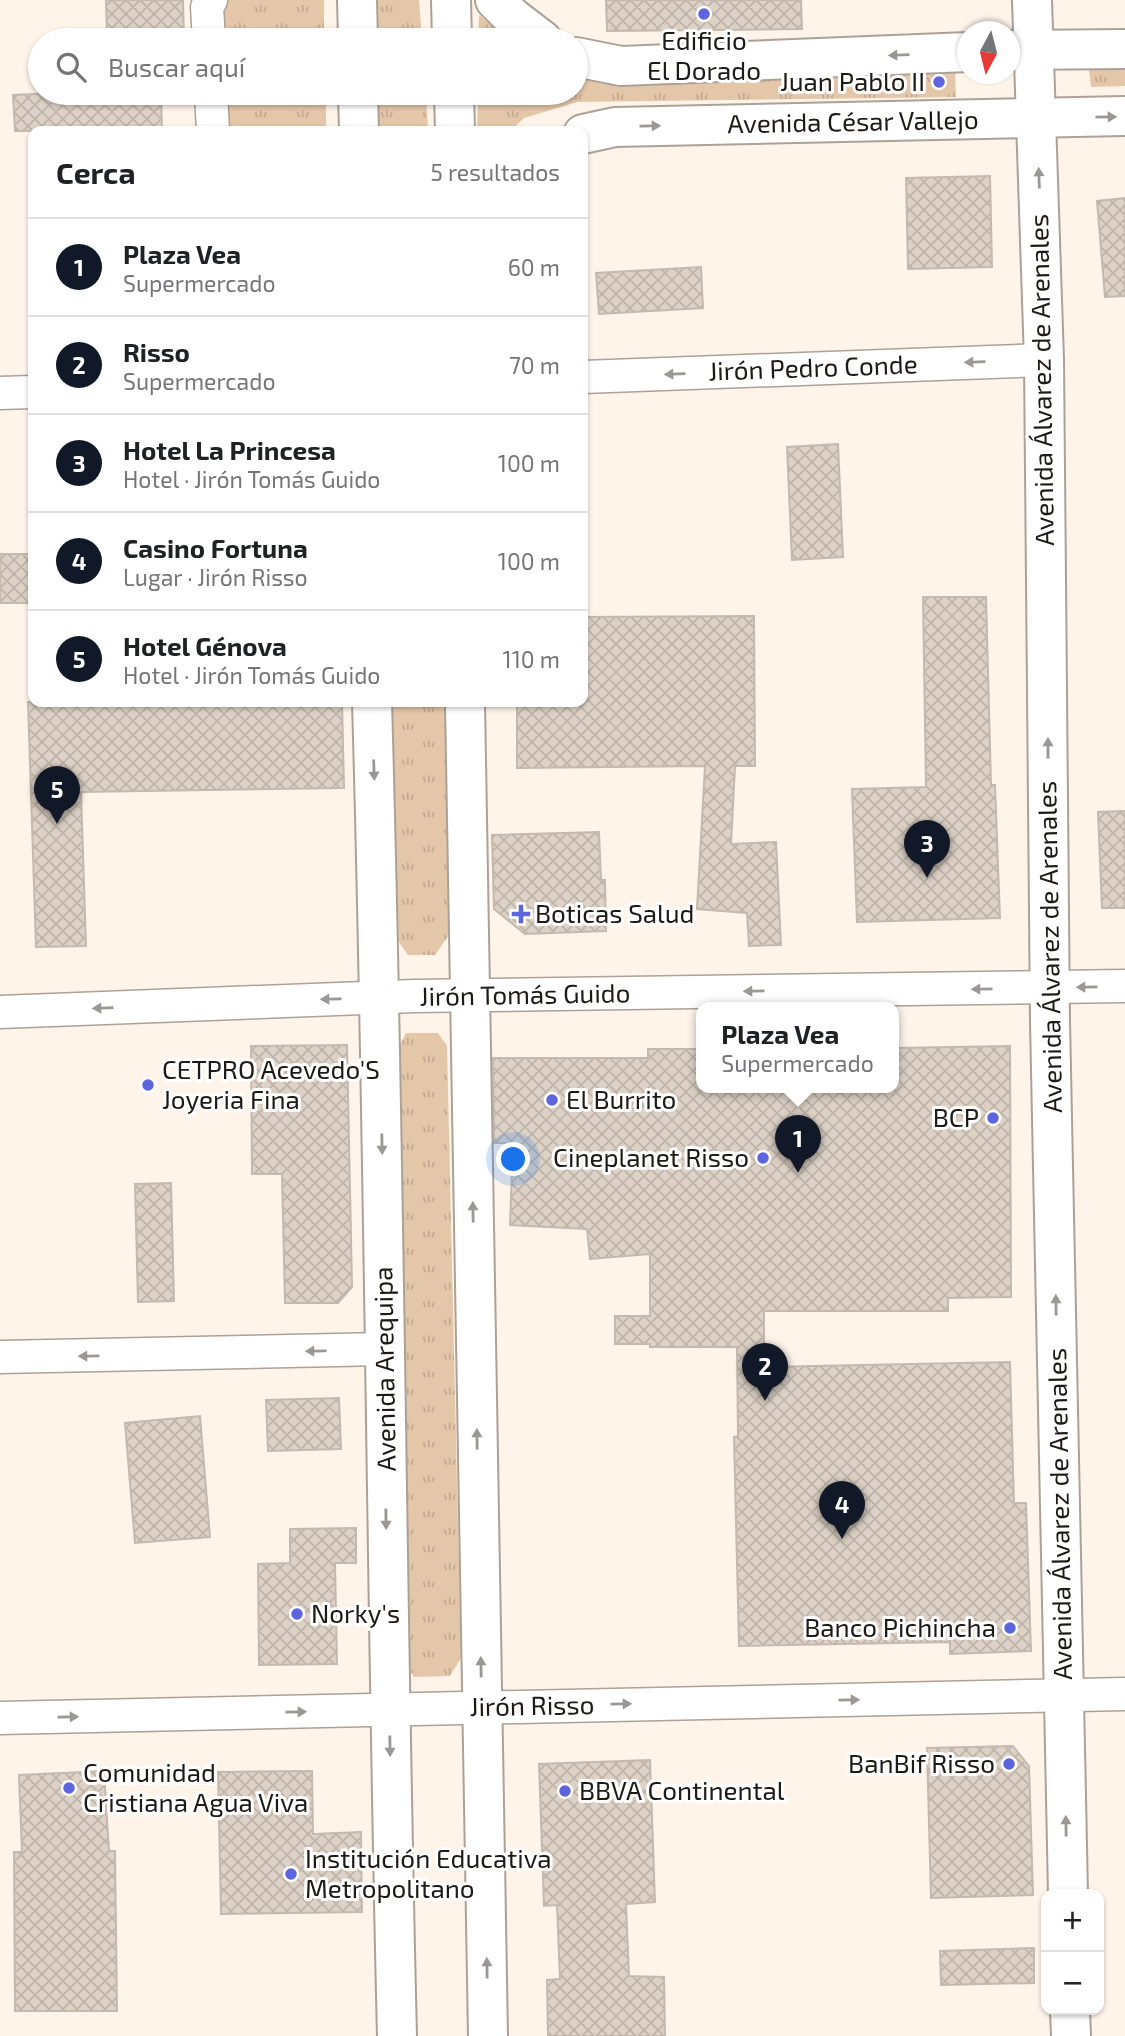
<!DOCTYPE html>
<html lang="es">
<head>
<meta charset="utf-8">
<style>
  body { margin:0; font-family:"Exo 2",sans-serif; background:#f6f6f6; color:#202124 }
  .controls { position:absolute; right:21px; bottom:21px; display:grid; overflow:hidden; border-radius:14px; box-shadow:0 2px 5px #0004 }
  .controls button { width:63px; height:63px; display:grid; place-items:center; padding:0; border:0; border-bottom:2px solid #e0e0e0; background:#fff; color:#202124; font:35px sans-serif }
  .compass { position:absolute; left:957px; top:21px; width:63px; height:63px; border-radius:50%; background:#fff; box-shadow:0 2px 5px #0004; rotate:187deg }
  .you { position:absolute; left:514px; top:1160px; width:24px; height:24px; margin:-18px; border:5px solid #fff; border-radius:50%; background:#1a73e8; box-shadow:0 0 0 10px #1a73e833 }
  .badge { display:grid; place-items:center; width:46px; height:46px; border-radius:50%; background:#111827; color:#fff; font-size:23px; font-weight:700 }
  .pin { position:absolute; translate:-50% -58px; filter:drop-shadow(0 2px 4px #0008) }
  .pin::after { content:''; position:absolute; top:37px; width:24px; height:21px; background:inherit; clip-path:polygon(0 0,100% 0,50% 100%) }
  .popup { position:absolute; left:696px; top:1002px; width:203px; height:91px; box-sizing:border-box; display:grid; place-content:center; border-radius:14px; background:#fff; filter:drop-shadow(0 2px 5px #0005); font-size:23px; white-space:nowrap; color:#757577 }
  .popup b { font-size:26px; color:#202124 }
  .popup::after { content:''; position:absolute; left:50%; top:100%; margin-left:-14px; border:14px solid transparent; border-top-color:#fff }
  .list { margin:0; padding:0; list-style:none }
  h2 { display:flex; justify-content:space-between; align-items:center; height:91px; margin:0; padding:0 28px; font-size:30px }
  h2 small { font-size:23px; font-weight:400; color:#757577 }
  .list li { display:grid; grid-template-columns:46px 1fr auto; gap:21px; align-items:center; box-sizing:border-box; height:98px; padding:0 28px; border-top:2px solid #e0e0e0 }
  .list b { display:block; font-size:26px; white-space:nowrap }
  .list p { margin:0; font-size:23px; white-space:nowrap; color:#757577 }
  .list em { font-size:23px; font-style:normal; color:#757577 }
  .icon { flex:none; width:38px; height:38px; fill:none; stroke:currentColor; stroke-width:2; stroke-linecap:round; stroke-linejoin:round }
  .map { position:relative; flex:none; width:1125px; height:2036px; overflow:hidden }
  .search { position:absolute; background:#fff; box-shadow:0 2px 5px #0004; left:28px; top:28px; width:560px; height:77px; display:flex; align-items:center; gap:18px; box-sizing:border-box; padding:0 24px; border-radius:38px; color:#757577; font-size:26px }
  .panel { position:absolute; background:#fff; box-shadow:0 2px 5px #0004; left:28px; top:126px; width:560px; height:581px; border-radius:14px }
  .map>svg:first-child { display:block }
  .grass { fill:url(#grass-tufts) }
  .building { fill:url(#building-cross-hatch); stroke:#c5b9ae; stroke-width:2 }
  .lines { fill:none; stroke-linecap:round; stroke-linejoin:round }
  .street-casing { stroke:#aca196; stroke-width:35 }
  .secondary-casing { stroke:#aca196; stroke-width:42 }
  .street { stroke:#fff; stroke-width:32 }
  .secondary { stroke:#fff; stroke-width:38 }
  .oneway { fill:#999895 }
  .poi-dot { fill:#5c65dd; stroke:#fff; stroke-width:2.5 }
  .labels { text-anchor:middle; stroke-width:6; stroke-linejoin:round; paint-order:stroke }
  .poi-label { font-size:26px; fill:#1d1914; stroke:#fff; text-anchor:start }
  .street-label { font-size:26px; fill:#1d1914; stroke:#fff }
</style>
</head>
<body>
<div class="map">
<svg width="1125" height="2036" viewBox="0 0 1125 2036">
  <defs>
    <pattern id="grass-tufts" width="24" height="20" patternUnits="userSpaceOnUse" patternTransform="scale(1.75)"><rect width="24" height="20" fill="#e4c6a9"/><path d="M3 7l-1-3M5 7V3M7 7l1-3M15 17l-1-3M17 17v-4M19 17l1-3" fill="none" stroke="#c3aa91"/></pattern>
    <pattern id="building-cross-hatch" width="8" height="8" patternUnits="userSpaceOnUse" patternTransform="scale(1.75)"><rect width="8" height="8" fill="#ded2c6"/><path d="M0 0l8 8M0 8l8-8" fill="none" stroke="#beb4a9"/></pattern>
  </defs>
  <rect width="100%" height="100%" fill="#fef4ea"/>
  <g class="grass">
    <path d="M227,0H324V40H221L219,15Z"/>
    <path d="M368,0H419L422,40H369Z"/>
    <path d="M479,15L508,39L510,40H478Z"/>
    <path d="M1088,61L1125,62V86L1091,87Z"/>
    <path d="M955,72L956,97L577,102L524,118L510,131H477L478,93H576V77L581,79Z"/>
    <path d="M224,93H326V131H226Z"/>
    <path d="M370,93H426L428,131H371Z"/>
    <path d="M388,702H445L449,935L435,955H408L394,935Z"/>
    <path d="M406,1033H438L447,1046L461,1658L450,1676L414,1677L403,1659L399,1047Z"/>
  </g>
  <g class="building">
    <path d="M106,0H183L184,40H107Z"/>
    <path d="M606,0H801L802,29L607,31Z"/>
    <path d="M58,93H161L162,131H15L13,95Z"/>
    <path d="M990,176L992,267L908,269L906,178Z"/>
    <path d="M1125,198V296L1105,297L1097,201Z"/>
    <path d="M701,267L703,308L599,314L596,273Z"/>
    <path d="M838,444L843,557L792,560L787,447Z"/>
    <rect x="0" y="554" width="33" height="49"/>
    <path d="M923,597H986L991,785H995L1000,918L857,922L852,789L926,787Z"/>
    <path d="M754,616L755,766H735L731,844L776,842L781,945L749,946L747,913L697,909L705,766L517,768V702H583V617Z"/>
    <path d="M28,702H342L344,788L81,792L86,946L36,947Z"/>
    <path d="M1125,811V908H1102L1098,812Z"/>
    <path d="M599,832L601,880H605L606,931L525,934L494,909L492,835Z"/>
    <path d="M347,1045L352,1287L338,1303H285L282,1174H252L251,1046Z"/>
    <path d="M1010,1046L1011,1297L948,1298V1311H764V1367L1010,1362L1014,1503H1026L1031,1651L950,1654V1642L739,1646L734,1437L738,1436L737,1347H650V1344H615V1316H650V1254L590,1259L587,1229L510,1225L513,1143H494L493,1058H648V1049H702V1087H894V1048Z"/>
    <path d="M171,1183L174,1301L138,1302L135,1184Z"/>
    <path d="M339,1398L341,1449L268,1451L266,1400Z"/>
    <path d="M200,1416L210,1537L135,1543L125,1423Z"/>
    <path d="M356,1528V1563H335L337,1664L259,1665L258,1564L290,1563V1529Z"/>
    <path d="M1013,1746L1029,1766L1033,1895L931,1898L927,1748Z"/>
    <path d="M650,1760L655,1902L626,1904L629,1976L664,1977L665,2036H548L547,1980L560,1979L557,1905L544,1906L539,1764Z"/>
    <path d="M104,1771L109,1851H115L117,2011H15L14,1852H22L19,1775Z"/>
    <path d="M312,1771L313,1834L361,1832L362,1912L221,1914L218,1772Z"/>
    <path d="M1034,1948V1983L941,1985L940,1951Z"/>
  </g>
  <g class="lines">
    <g class="street-casing">
      <g id="street">
        <path d="M209,40L207,7L211,0"/>
        <path d="M211,93L213,131"/>
        <path d="M583,377L1044,360"/>
        <path d="M0,393L33,392"/>
        <path d="M0,1012L415,996L1125,986"/>
        <path d="M0,1357L384,1349"/>
        <path d="M0,1718L1125,1694"/>
      </g>
    </g>
    <g class="secondary-casing">
      <g id="secondary">
        <path d="M357,0L358,40"/>
        <path d="M451,0L452,40"/>
        <path d="M495,0L512,17L542,40"/>
        <path d="M1032,0L1044,360L1050,1021L1068,1894"/>
        <path d="M1010,50L1125,49"/>
        <path d="M576,57L621,66L968,52"/>
        <path d="M358,93L359,131"/>
        <path d="M454,93L455,131"/>
        <path d="M583,134L615,127L1125,116"/>
        <path d="M372,702C385,1146 386,1591 397,2036"/>
        <path d="M465,702L488,2036"/>
        <path d="M1070,2010L1071,2036"/>
      </g>
    </g>
    <use href="#street" class="street"/>
    <use href="#secondary" class="secondary"/>
  </g>
  <defs><path id="oneway-solid" d="M-6-.8H1V-3.2L6.5 0L1 3.2V.8H-6Z" transform="scale(1.75)"/></defs>
  <g class="oneway">
    <use href="#oneway-solid" transform="translate(899 55) rotate(178)"/>
    <use href="#oneway-solid" transform="translate(1106 117) rotate(-1)"/>
    <use href="#oneway-solid" transform="translate(650 126) rotate(-1)"/>
    <use href="#oneway-solid" transform="translate(1039 178) rotate(-92)"/>
    <use href="#oneway-solid" transform="translate(975 362) rotate(178)"/>
    <use href="#oneway-solid" transform="translate(675 374) rotate(178)"/>
    <use href="#oneway-solid" transform="translate(1048 748) rotate(-90)"/>
    <use href="#oneway-solid" transform="translate(374 770) rotate(88)"/>
    <use href="#oneway-solid" transform="translate(1087 987) rotate(179)"/>
    <use href="#oneway-solid" transform="translate(982 989) rotate(179)"/>
    <use href="#oneway-solid" transform="translate(754 991) rotate(179)"/>
    <use href="#oneway-solid" transform="translate(331 999) rotate(179)"/>
    <use href="#oneway-solid" transform="translate(103 1008) rotate(178)"/>
    <use href="#oneway-solid" transform="translate(382 1144) rotate(89)"/>
    <use href="#oneway-solid" transform="translate(473 1212) rotate(-91)"/>
    <use href="#oneway-solid" transform="translate(1056 1305) rotate(-91)"/>
    <use href="#oneway-solid" transform="translate(316 1351) rotate(179)"/>
    <use href="#oneway-solid" transform="translate(89 1356) rotate(179)"/>
    <use href="#oneway-solid" transform="translate(477 1439) rotate(-91)"/>
    <use href="#oneway-solid" transform="translate(386 1519) rotate(89)"/>
    <use href="#oneway-solid" transform="translate(481 1667) rotate(-91)"/>
    <use href="#oneway-solid" transform="translate(849 1700) rotate(-1)"/>
    <use href="#oneway-solid" transform="translate(621 1704) rotate(-1)"/>
    <use href="#oneway-solid" transform="translate(296 1712) rotate(-1)"/>
    <use href="#oneway-solid" transform="translate(68 1717) rotate(-1)"/>
    <use href="#oneway-solid" transform="translate(390 1746) rotate(89)"/>
    <use href="#oneway-solid" transform="translate(1066 1826) rotate(-91)"/>
    <use href="#oneway-solid" transform="translate(487 1968) rotate(-91)"/>
  </g>
  <g class="poi-dot">
    <circle cx="704" cy="14" r="7"/>
    <circle cx="939" cy="82" r="7"/>
    <path d="M517.5 903.5h7v7h7v7h-7v7h-7v-7h-7v-7h7z"/>
    <circle cx="148" cy="1085" r="7"/>
    <circle cx="552" cy="1100" r="7"/>
    <circle cx="993" cy="1118" r="7"/>
    <circle cx="763" cy="1158" r="7"/>
    <circle cx="297" cy="1614" r="7"/>
    <circle cx="1010" cy="1628" r="7"/>
    <circle cx="1009" cy="1764" r="7"/>
    <circle cx="69" cy="1788" r="7"/>
    <circle cx="565" cy="1791" r="7"/>
    <circle cx="291" cy="1874" r="7"/>
  </g>
  <g class="labels">
    <g class="poi-label">
      <text x="704" y="50" text-anchor="middle">Edificio<tspan x="704" dy="30">El Dorado</tspan></text>
      <text x="925" y="91" text-anchor="end">Juan Pablo II</text>
      <text x="535" y="923">Boticas Salud</text>
      <text x="162" y="1079">CETPRO Acevedo'S<tspan x="162" dy="30">Joyeria Fina</tspan></text>
      <text x="566" y="1109">El Burrito</text>
      <text x="979" y="1127" text-anchor="end">BCP</text>
      <text x="749" y="1167" text-anchor="end">Cineplanet Risso</text>
      <text x="311" y="1623">Norky's</text>
      <text x="996" y="1637" text-anchor="end">Banco Pichincha</text>
      <text x="995" y="1773" text-anchor="end">BanBif Risso</text>
      <text x="83" y="1782">Comunidad<tspan x="83" dy="30">Cristiana Agua Viva</tspan></text>
      <text x="579" y="1800">BBVA Continental</text>
      <text x="305" y="1868">Institución Educativa<tspan x="305" dy="30">Metropolitano</tspan></text>
    </g>
    <g class="street-label">
      <text transform="translate(853 122) rotate(-1)" y="9">Avenida César Vallejo</text>
      <text transform="translate(813 368) rotate(-2)" y="9">Jirón Pedro Conde</text>
      <text transform="translate(1042 380) rotate(-91)" y="9">Avenida Álvarez de Arenales</text>
      <text transform="translate(1050 947) rotate(-91)" y="9">Avenida Álvarez de Arenales</text>
      <text transform="translate(525 995) rotate(-1)" y="9">Jirón Tomás Guido</text>
      <text transform="translate(385 1369) rotate(-91)" y="9">Avenida Arequipa</text>
      <text transform="translate(1060 1514) rotate(-91)" y="9">Avenida Álvarez de Arenales</text>
      <text transform="translate(532 1706) rotate(-1)" y="9">Jirón Risso</text>
    </g>
  </g>
</svg>
<div class="controls">
<button>+</button>
<button>−</button>
</div>
<svg class="compass" viewBox="-18 -18 36 36"><path d="M0-13l5 13h-10z" fill="#e53935"/><path d="M0 13l5-13h-10z" fill="#757577"/></svg>
<div class="you"></div>
<div class="pin badge" style="left:798px;top:1173px">1</div>
<div class="popup"><b>Plaza Vea</b>Supermercado</div>
<div class="pin badge" style="left:765px;top:1401px">2</div>
<div class="pin badge" style="left:927px;top:878px">3</div>
<div class="pin badge" style="left:842px;top:1539px">4</div>
<div class="pin badge" style="left:57px;top:824px">5</div>
<div class="search"><svg class="icon" aria-label="search" viewBox="0 0 24 24"><circle cx="10" cy="10" r="6"/><path d="M15 15l6 6"/></svg>Buscar aquí</div>
<section class="panel">
<h2>Cerca<small>5 resultados</small></h2>
<ul class="list">
<li><span class="badge">1</span><div><b>Plaza Vea</b><p>Supermercado</p></div><em>60 m</em></li>
<li><span class="badge">2</span><div><b>Risso</b><p>Supermercado</p></div><em>70 m</em></li>
<li><span class="badge">3</span><div><b>Hotel La Princesa</b><p>Hotel · Jirón Tomás Guido</p></div><em>100 m</em></li>
<li><span class="badge">4</span><div><b>Casino Fortuna</b><p>Lugar · Jirón Risso</p></div><em>100 m</em></li>
<li><span class="badge">5</span><div><b>Hotel Génova</b><p>Hotel · Jirón Tomás Guido</p></div><em>110 m</em></li>
</ul>
</section>
</div>
</body>
</html>
